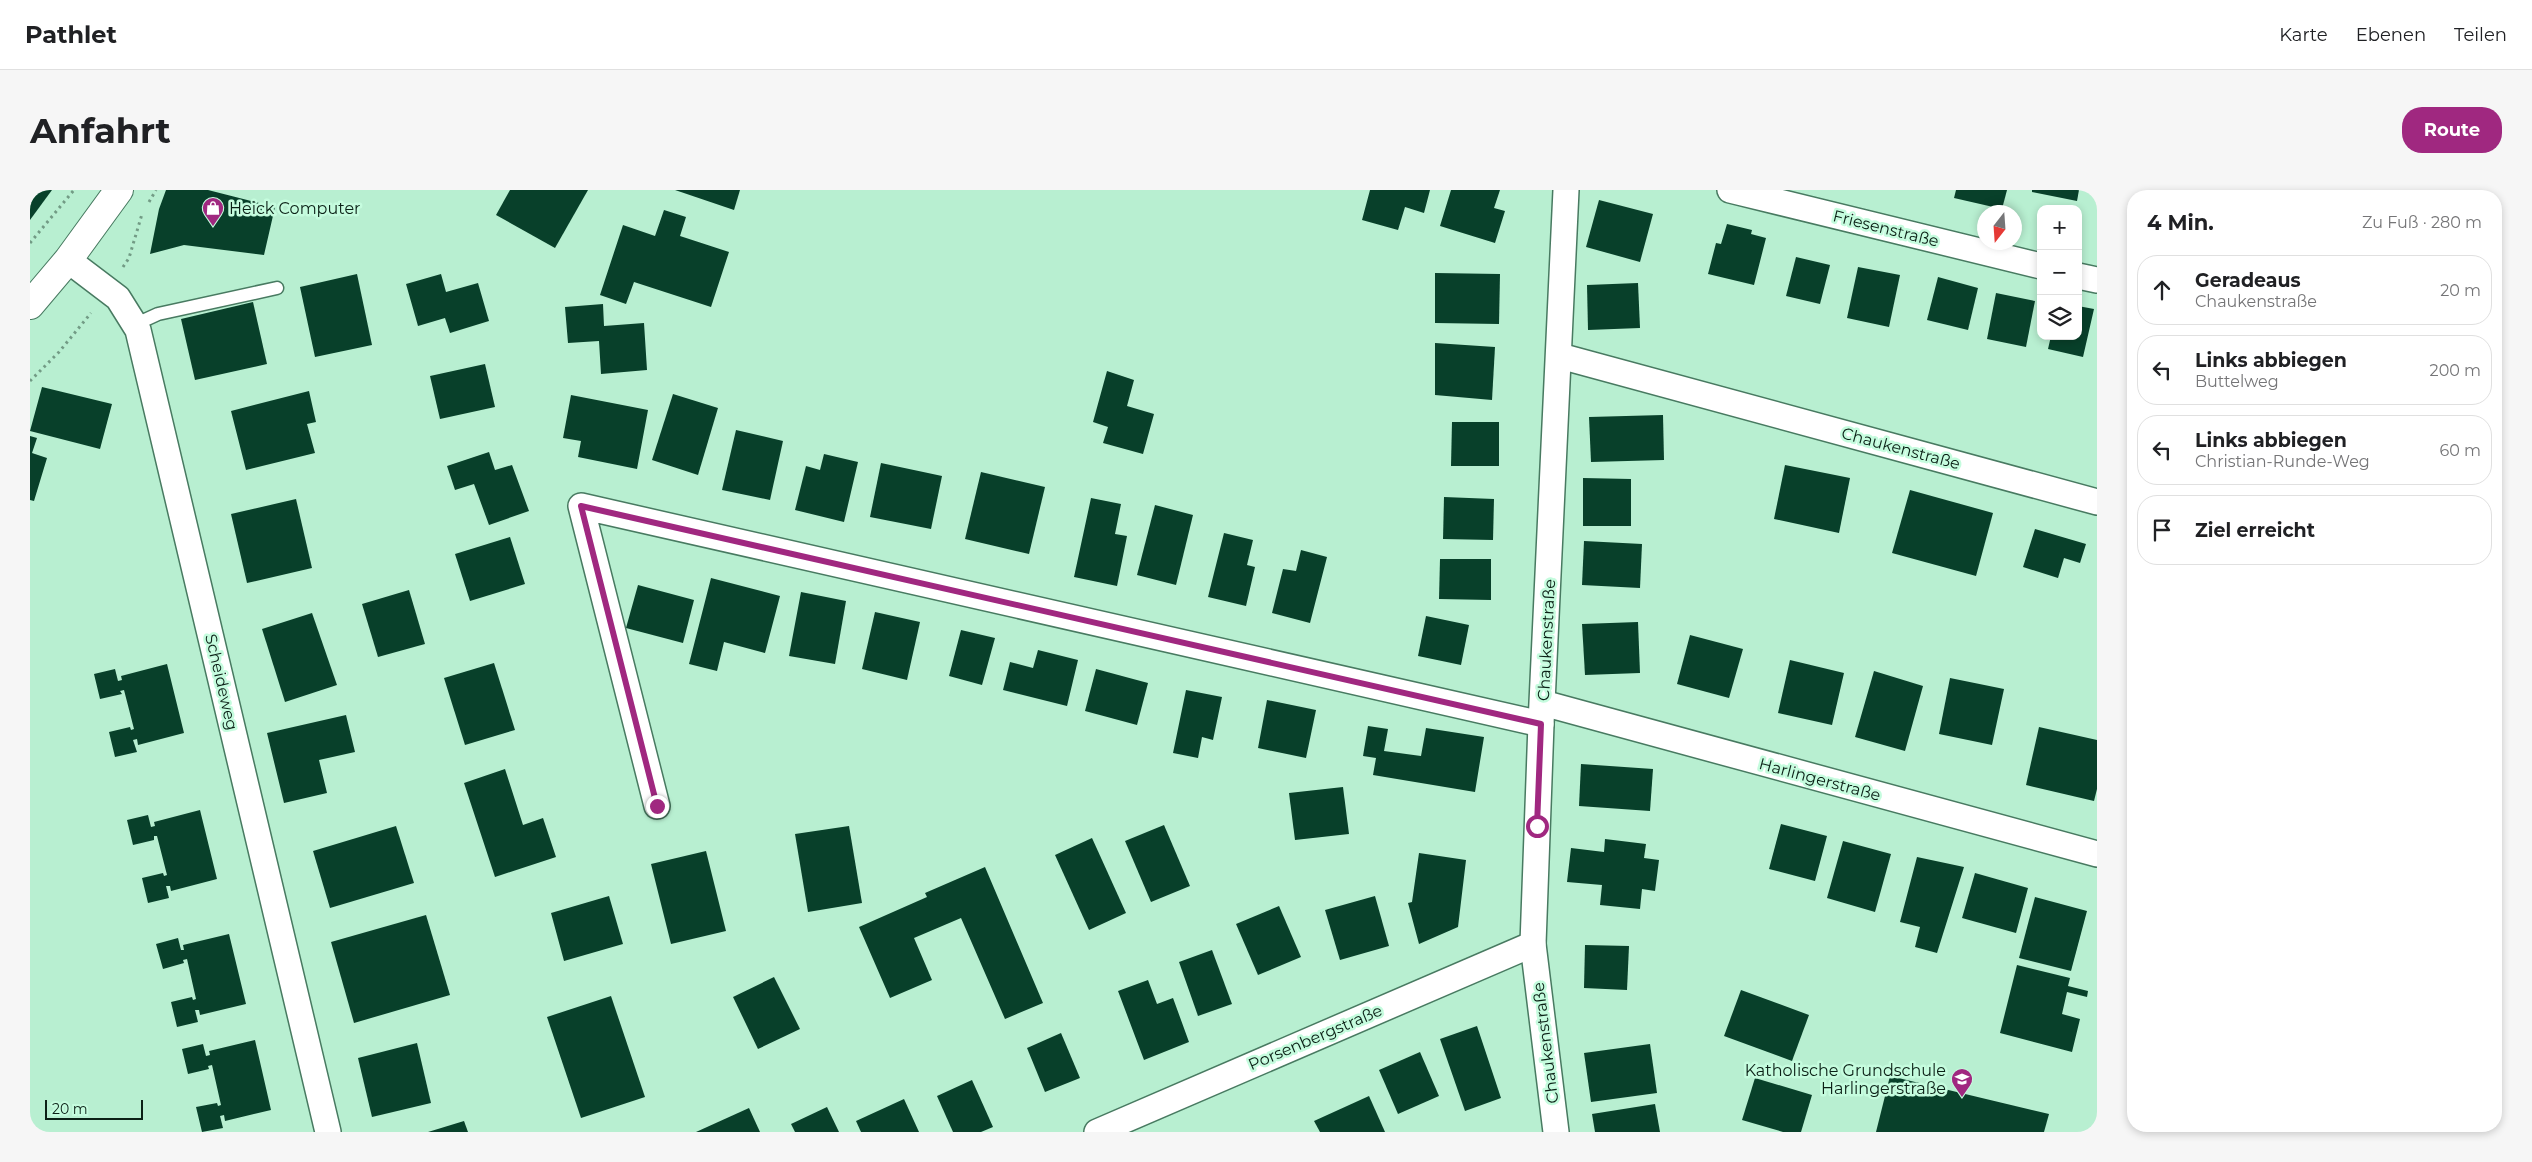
<!DOCTYPE html>
<html lang="de">
<head>
<meta charset="utf-8">
<style>
  body { margin:0; font-family:Montserrat,sans-serif; background:#f6f6f6; color:#202124 }
  .controls { position:absolute; right:15px; top:15px; display:grid; overflow:hidden; border-radius:10px; box-shadow:0 2px 8px #0003 }
  .controls button { width:45px; height:45px; display:grid; place-items:center; padding:0; border:0; border-bottom:1px solid #e0e0e0; background:#fff; color:#202124; font:25px sans-serif }
  .compass { position:absolute; left:1947px; top:15px; width:45px; height:45px; border-radius:50%; background:#fff; box-shadow:0 2px 8px #0003; rotate:197deg }
  .scale { position:absolute; left:15px; bottom:12px; width:98px; box-sizing:border-box; padding-left:5px; border:2px solid #0b2016; border-top:0; font-size:14px; line-height:18px; white-space:nowrap; color:#0b2016; -webkit-text-stroke:4px #c5fcde; paint-order:stroke }
  .stop { position:absolute; width:15px; height:15px; margin:-11px; border:4px solid #a02880; border-radius:50%; background:#fff }
  .stop.end { background:#a02880; border-color:#fff; box-shadow:0 1px 5px #0008 }
  .list { margin:0; padding:0; list-style:none }
  h2 { display:flex; justify-content:space-between; align-items:center; height:65px; margin:0; padding:0 20px; font-size:21px }
  h2 small { font-size:16px; font-weight:400; color:#757577 }
  .list li { display:grid; grid-template-columns:32px 1fr auto; gap:15px; align-items:center; box-sizing:border-box; height:70px; margin:0 10px 10px; padding:0 10px; border:1px solid #e0e0e0; border-radius:20px }
  .list b { display:block; font-size:19px; white-space:nowrap }
  .list p { margin:0; font-size:16px; white-space:nowrap; color:#757577 }
  .list em { font-size:16px; font-style:normal; color:#757577 }
  .icon { flex:none; width:28px; height:28px; fill:none; stroke:currentColor; stroke-width:2; stroke-linecap:round; stroke-linejoin:round }
  .map { position:relative; flex:none; width:2067px; height:942px; overflow:hidden; border-radius:20px }
  header { display:flex; align-items:center; gap:30px; box-sizing:border-box; height:70px; padding:0 25px; background:#fff; border-bottom:1px solid #e0e0e0 }
  header strong { font-size:24px }
  nav { display:flex; gap:28px; margin-inline-start:auto; font-size:18px }
  .intro { display:flex; align-items:center; justify-content:space-between; box-sizing:border-box; height:120px; padding:0 30px }
  h1 { margin:0; font-size:35px }
  .button { padding:12px 22px; border-radius:20px; background:#a02880; color:#fff; font-size:18px; font-weight:700 }
  main { display:flex; gap:30px; padding:0 30px }
  aside { flex:1; background:#fff; border-radius:20px; box-shadow:0 2px 8px #0003 }
  .map>svg:first-child { display:block }
  .building { fill:#08402a }
  .lines { fill:none; stroke-linecap:round; stroke-linejoin:round }
  .lane-casing { stroke:#487a61; stroke-width:15 }
  .street-casing { stroke:#487a61; stroke-width:28 }
  .secondary-casing { stroke:#487a61; stroke-width:30 }
  .path { stroke:#729b85; stroke-width:3; stroke-dasharray:2.5 4; stroke-linecap:butt }
  .lane { stroke:#fff; stroke-width:12 }
  .street { stroke:#fff; stroke-width:25 }
  .secondary { stroke:#fff; stroke-width:28 }
  .route { stroke:#a02880; stroke-width:6 }
  .labels { text-anchor:middle; stroke-width:5; stroke-linejoin:round; paint-order:stroke }
  .poi-label { font-size:16px; fill:#0b2016; stroke:#c5fcde; text-anchor:start }
  .street-label { font-size:16px; fill:#0b2016; stroke:#c5fcde }
</style>
</head>
<body>
<header>
<strong>Pathlet</strong>
<nav><a>Karte</a><a>Ebenen</a><a>Teilen</a></nav>
</header>
<div class="intro"><h1>Anfahrt</h1><a class="button">Route</a></div>
<main>
<div class="map">
<svg width="2067" height="942" viewBox="0 0 2067 942">
  <rect width="100%" height="100%" fill="#b8efd1"/>
  <g class="building">
    <path d="M0,0H22L0,30Z"/>
    <path d="M136,0H178L245,17L234,65L154,55L120,64L129,19Z"/>
    <path d="M480,0H558L525,58L466,25Z"/>
    <path d="M645,0H710L704,20Z"/>
    <path d="M1340,0H1400L1394,23L1375,17L1368,40L1332,30Z"/>
    <path d="M1421,0H1470L1464,18L1475,21L1465,53L1410,36Z"/>
    <path d="M1926,0H1977L1972,19L1924,8Z"/>
    <path d="M2002,0H2049L2047,11L2002,2Z"/>
    <path d="M1569,10L1623,24L1610,72L1556,57Z"/>
    <path d="M634,20L656,27L650,46L699,62L681,117L604,92L596,114L570,105L593,35L625,46Z"/>
    <path d="M1697,34L1722,40L1721,44L1736,48L1724,95L1678,84L1686,53L1691,54Z"/>
    <path d="M1766,67L1800,75L1790,114L1756,106Z"/>
    <path d="M1828,77L1870,85L1859,137L1817,128Z"/>
    <path d="M1405,83L1470,84L1469,134L1405,133Z"/>
    <path d="M327,84L342,155L285,167L270,97Z"/>
    <path d="M411,84L416,102L448,93L459,131L420,143L415,128L388,136L376,94Z"/>
    <path d="M1908,87L1948,98L1938,140L1897,130Z"/>
    <path d="M1608,93L1610,138L1558,140L1557,95Z"/>
    <path d="M1966,103L2005,111L1996,157L1957,149Z"/>
    <path d="M223,112L237,174L165,190L151,129Z"/>
    <path d="M573,114L574,136L614,133L617,180L571,184L569,151L538,153L535,117Z"/>
    <path d="M2048,116L2064,119L2053,167L2018,159L2021,146H2048Z"/>
    <path d="M1405,153L1465,157L1462,210L1405,205Z"/>
    <path d="M455,174L465,217L410,229L400,186Z"/>
    <path d="M1077,181L1104,190L1097,216L1124,224L1113,264L1073,253L1078,237L1063,232Z"/>
    <path d="M12,197L82,214L70,259L0,241Z"/>
    <path d="M279,201L286,232L277,234L285,263L216,280L201,221Z"/>
    <path d="M643,204L688,218L668,285L622,270Z"/>
    <path d="M541,205L618,220L607,279L548,267L551,251L533,248Z"/>
    <path d="M1633,225L1634,270L1561,272L1559,227Z"/>
    <path d="M1422,232H1469V276H1421Z"/>
    <path d="M706,240L753,251L740,310L692,300Z"/>
    <path d="M0,246L7,248L2,263L17,268L4,311L0,310Z"/>
    <path d="M459,262L465,280L482,275L499,321L459,335L444,294L425,300L417,276Z"/>
    <path d="M794,264L828,272L814,332L765,320L776,276L790,280Z"/>
    <path d="M851,273L912,286L901,339L840,327Z"/>
    <path d="M1755,275L1820,288L1809,343L1744,329Z"/>
    <path d="M951,282L1015,297L999,364L935,349Z"/>
    <path d="M1553,288L1601,289V336H1553Z"/>
    <path d="M1880,300L1963,323L1946,386L1862,363Z"/>
    <path d="M1414,307L1464,309L1463,350L1413,349Z"/>
    <path d="M1061,308L1091,314L1085,344L1097,346L1087,396L1044,387Z"/>
    <path d="M266,309L282,378L217,393L201,324Z"/>
    <path d="M1125,315L1163,325L1146,395L1107,385Z"/>
    <path d="M2005,339L2056,354L2050,373L2034,368L2028,388L1993,377Z"/>
    <path d="M1194,343L1223,350L1217,375L1225,377L1216,416L1178,407Z"/>
    <path d="M480,347L495,394L440,411L425,364Z"/>
    <path d="M1554,351L1612,354L1610,398L1552,395Z"/>
    <path d="M1271,360L1297,367L1280,433L1242,423L1253,379L1266,381Z"/>
    <path d="M1410,369H1461V410L1409,409Z"/>
    <path d="M681,388L750,406L735,463L694,452L687,481L659,474Z"/>
    <path d="M608,395L664,410L653,453L596,438Z"/>
    <path d="M379,400L395,454L348,467L332,414Z"/>
    <path d="M771,402L816,411L805,474L759,466Z"/>
    <path d="M845,422L890,432L877,490L832,479Z"/>
    <path d="M282,423L307,495L255,512L232,439Z"/>
    <path d="M1396,426L1439,435L1431,475L1388,466Z"/>
    <path d="M1608,432L1610,483L1555,485L1552,434Z"/>
    <path d="M931,440L965,448L952,495L919,486Z"/>
    <path d="M1660,445L1713,459L1699,508L1647,494Z"/>
    <path d="M1008,460L1048,470L1037,516L973,500L980,472L1003,478Z"/>
    <path d="M1760,470L1814,483L1802,535L1748,523Z"/>
    <path d="M464,473L485,540L435,555L414,488Z"/>
    <path d="M137,474L154,543L108,555L107,549L103,550L107,562L85,567L79,542L100,537L101,540L104,539L94,500L90,501L92,504L70,509L64,484L85,479L88,491L92,490L91,486Z"/>
    <path d="M1066,479L1118,493L1107,535L1055,521Z"/>
    <path d="M1844,481L1893,496L1875,561L1825,547Z"/>
    <path d="M1920,488L1974,499L1962,555L1909,544Z"/>
    <path d="M1156,500L1192,507L1183,550L1172,547L1168,568L1143,563Z"/>
    <path d="M1237,510L1286,520L1276,568L1228,558Z"/>
    <path d="M316,525L325,562L289,570L297,603L254,613L237,543Z"/>
    <path d="M1338,536L1358,539L1354,561L1391,566L1396,538L1454,547L1445,602L1343,585L1346,568L1333,566Z"/>
    <path d="M2009,537L2067,550V599L2064,611L1996,595Z"/>
    <path d="M1551,574L1623,579L1620,621L1549,616Z"/>
    <path d="M475,579L493,635L513,628L526,667L465,687L434,593Z"/>
    <path d="M1313,597L1319,644L1265,650L1259,603Z"/>
    <path d="M170,620L187,689L141,701L140,696H136L139,708L118,713L112,688L133,683L134,686L137,685L127,646H124V650L103,655L97,630L118,625L121,637L125,636L124,632Z"/>
    <path d="M1751,634L1797,646L1785,691L1739,679Z"/>
    <path d="M1134,635L1160,696L1121,712L1095,651Z"/>
    <path d="M366,636L384,693L300,718L283,661Z"/>
    <path d="M819,636L832,713L778,722L765,644Z"/>
    <path d="M1062,648L1096,723L1059,740L1025,665Z"/>
    <path d="M1575,649L1616,654L1614,668L1629,670L1625,701L1612,699L1610,719L1570,715L1572,695L1537,692L1541,658L1574,662Z"/>
    <path d="M1813,651L1861,664L1845,722L1797,708Z"/>
    <path d="M676,661L696,741L641,754L621,674Z"/>
    <path d="M1389,663L1436,670L1428,737L1389,754L1378,713L1382,712Z"/>
    <path d="M1887,667L1934,677L1907,763L1885,757L1890,737L1870,732Z"/>
    <path d="M955,677L1013,813L975,829L931,728L884,748L902,790L860,808L829,737L897,707L895,703Z"/>
    <path d="M1945,683L1998,698L1986,743L1932,728Z"/>
    <path d="M579,706L593,754L534,771L521,723Z"/>
    <path d="M1345,706L1359,756L1310,770L1295,720Z"/>
    <path d="M2005,707L2057,721L2041,781L1989,768Z"/>
    <path d="M1249,716L1271,767L1228,785L1206,734Z"/>
    <path d="M396,725L420,805L324,833L301,752Z"/>
    <path d="M199,744L216,814L170,825L169,820H165L168,832L147,837L141,812L162,807L163,810L166,809L157,769L153,770L154,773L133,779L126,754L148,748L151,760H154L153,755Z"/>
    <path d="M1555,755L1599,756L1597,800L1554,798Z"/>
    <path d="M1182,760L1202,814L1168,826L1149,772Z"/>
    <path d="M1987,775L2040,788L2038,796L2058,801L2057,807L2037,802L2032,824L2050,829L2042,862L1970,843Z"/>
    <path d="M744,787L770,839L728,859L703,807Z"/>
    <path d="M1118,790L1127,814L1143,808L1159,852L1114,870L1088,801Z"/>
    <path d="M1711,800L1779,825L1762,871L1694,846Z"/>
    <path d="M581,806L615,907L551,928L517,827Z"/>
    <path d="M1447,836L1471,908L1435,921L1410,849Z"/>
    <path d="M1031,843L1050,888L1015,902L997,858Z"/>
    <path d="M225,850L241,920L195,931L194,925L190,926L193,938L172,942L166,917L187,913L188,916L191,915L182,875L178,876L179,879L158,884L152,859L173,854L176,866L180,865L179,861Z"/>
    <path d="M387,853L401,913L342,927L328,868Z"/>
    <path d="M1620,854L1627,903L1561,912L1554,863Z"/>
    <path d="M1390,862L1409,906L1368,924L1349,880Z"/>
    <path d="M1860,886L2019,924L2014,942H1846Z"/>
    <path d="M1725,888L1782,905L1771,942H1753L1712,930Z"/>
    <path d="M942,890L963,937L951,942H923L907,906Z"/>
    <path d="M1339,906L1355,942H1290L1284,931Z"/>
    <path d="M874,909L889,942H831L826,931Z"/>
    <path d="M1625,914L1630,942H1565L1562,924Z"/>
    <path d="M797,917L809,942H765L761,934Z"/>
    <path d="M719,918L730,942H666Z"/>
    <path d="M434,931L438,942H398Z"/>
  </g>
  <g class="lines">
    <g class="lane-casing">
      <path id="lane" d="M104,135L128,124L247,98"/>
    </g>
    <g class="street-casing">
      <g id="street">
        <path d="M1700,0L2011,76"/>
        <path d="M38,70L88,108L108,140L298,942"/>
        <path d="M2048,86L2067,90"/>
        <path d="M1530,166L2067,312"/>
        <path d="M1513,513L2067,664"/>
        <path d="M627,616L551,316L1511,534"/>
        <path d="M1067,942L1503,754"/>
        <path d="M1526,942L1503,754L1511,534L1536,0"/>
      </g>
    </g>
    <g class="secondary-casing">
      <path id="secondary" d="M0,115L38,70L89,0"/>
    </g>
    <g class="path">
      <path d="M119,12L126,0"/>
      <path d="M0,53L44,0"/>
      <path d="M93,77L99,68L112,24"/>
      <path d="M0,191L29,162L61,123"/>
    </g>
    <use href="#lane" class="lane"/>
    <use href="#street" class="street"/>
    <use href="#secondary" class="secondary"/>
  </g>
  <g class="lines">
    <path class="route" d="M627,616L551,316L1511,534L1507,636"/>
  </g>
  <defs>
    <g id="shop-pin" transform="scale(1.125)"><path d="M0 17L-7.5 6A9.5 9.5 0 1 1 7.5 6Z" fill="#a02880" stroke="#c5fcde"/><path d="M-5-2.5h2.3a2.7 3.5 0 0 1 5.4 0H5L5.5 6h-11ZM-1.5-2.5h3a1.5 2.3 0 0 0-3 0Z" fill="#fff"/></g>
    <g id="school-pin" transform="scale(1.125)"><path d="M0 17L-7.5 6A9.5 9.5 0 1 1 7.5 6Z" fill="#a02880" stroke="#c5fcde"/><path d="M0-5L7-2L0 1L-7-2ZM-4 1L0 2.5L4 1V4Q0 6-4 4Z" fill="#fff"/></g>
  </defs>
  <g fill-rule="evenodd">
    <use href="#shop-pin" x="183" y="18"/>
    <use href="#school-pin" x="1932" y="889"/>
  </g>
  <g class="labels">
    <g class="poi-label">
      <text x="199" y="24">Heick Computer</text>
      <text x="1916" y="886" text-anchor="end">Katholische Grundschule<tspan x="1916" dy="18">Harlingerstraße</tspan></text>
    </g>
    <g class="street-label">
      <text transform="translate(1856 38) rotate(14)" y="6">Friesenstraße</text>
      <text transform="translate(1871 258) rotate(15)" y="6">Chaukenstraße</text>
      <text transform="translate(1516 450) rotate(-87)" y="6">Chaukenstraße</text>
      <text transform="translate(192 492) rotate(77)" y="6">Scheideweg</text>
      <text transform="translate(1790 589) rotate(15)" y="6">Harlingerstraße</text>
      <text transform="translate(1285 847) rotate(-23)" y="6">Porsenbergstraße</text>
      <text transform="translate(1515 853) rotate(-97)" y="6">Chaukenstraße</text>
    </g>
  </g>
</svg>
<div class="controls">
<button>+</button>
<button>−</button>
<button><svg class="icon" aria-label="layers" viewBox="0 0 24 24"><path d="M12 4l9 5-9 5-9-5zM3 14l9 5 9-5"/></svg></button>
</div>
<svg class="compass" viewBox="-18 -18 36 36"><path d="M0-13l5 13h-10z" fill="#e53935"/><path d="M0 13l5-13h-10z" fill="#757577"/></svg>
<div class="scale">20 m</div>
<div class="stop" style="left:1507px;top:636px"></div>
<div class="stop end" style="left:627px;top:616px"></div>
</div>
<aside>
<h2>4 Min.<small>Zu Fuß · 280 m</small></h2>
<ul class="list">
<li><svg class="icon" aria-label="ahead" viewBox="0 0 24 24"><path d="M12 20V5M6 11l6-6 6 6"/></svg><div><b>Geradeaus</b><p>Chaukenstraße</p></div><em>20 m</em></li>
<li><svg class="icon" aria-label="left" viewBox="0 0 24 24"><path d="M17 20v-9H6M10 6l-5 5 5 5"/></svg><div><b>Links abbiegen</b><p>Buttelweg</p></div><em>200 m</em></li>
<li><svg class="icon" aria-label="left" viewBox="0 0 24 24"><path d="M17 20v-9H6M10 6l-5 5 5 5"/></svg><div><b>Links abbiegen</b><p>Christian-Runde-Weg</p></div><em>60 m</em></li>
<li><svg class="icon" aria-label="arrive" viewBox="0 0 24 24"><path d="M6 21V4h12l-3 4 3 4H6"/></svg><div><b>Ziel erreicht</b></div></li>
</ul>
</aside>
</main>
</body>
</html>
